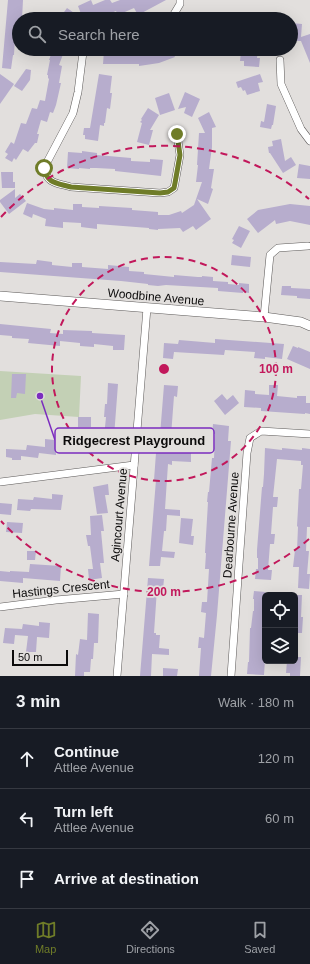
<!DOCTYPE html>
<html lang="en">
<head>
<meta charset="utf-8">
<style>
  body { margin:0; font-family:Arial,sans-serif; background:#242831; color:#f1f3f6 }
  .controls { position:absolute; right:12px; bottom:12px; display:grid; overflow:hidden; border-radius:6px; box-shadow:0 4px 16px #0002 }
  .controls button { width:36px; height:36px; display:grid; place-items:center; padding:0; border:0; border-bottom:1px solid #363941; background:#171b24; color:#f1f3f6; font:20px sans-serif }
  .scale { position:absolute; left:12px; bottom:10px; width:56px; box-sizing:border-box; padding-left:4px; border:2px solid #0c0b0b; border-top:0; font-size:11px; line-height:14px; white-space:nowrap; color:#0c0b0b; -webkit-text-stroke:3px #e2dfdd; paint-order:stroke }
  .stop { position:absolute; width:12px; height:12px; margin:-9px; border:3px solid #6f7c28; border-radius:50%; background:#fff }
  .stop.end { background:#6f7c28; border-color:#fff; box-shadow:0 1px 4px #0008 }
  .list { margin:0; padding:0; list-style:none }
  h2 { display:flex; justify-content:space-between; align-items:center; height:52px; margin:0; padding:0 16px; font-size:17px }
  h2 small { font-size:13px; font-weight:400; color:#9ea1a6 }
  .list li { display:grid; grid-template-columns:26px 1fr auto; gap:12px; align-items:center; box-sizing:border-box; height:60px; padding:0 16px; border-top:1px solid #363941 }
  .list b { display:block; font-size:15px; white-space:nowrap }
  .list p { margin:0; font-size:13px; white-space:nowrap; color:#9ea1a6 }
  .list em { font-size:13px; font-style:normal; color:#9ea1a6 }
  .icon { flex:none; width:22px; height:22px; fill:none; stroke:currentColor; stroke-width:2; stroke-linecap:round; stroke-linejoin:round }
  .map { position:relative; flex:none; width:310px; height:676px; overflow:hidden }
  .search { position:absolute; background:#171b24; box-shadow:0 4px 16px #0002; left:12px; right:12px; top:12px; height:44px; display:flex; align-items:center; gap:10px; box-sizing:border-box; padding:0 14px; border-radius:22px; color:#9ea1a6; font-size:15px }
  .sheet { height:232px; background:#171b24 }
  nav { display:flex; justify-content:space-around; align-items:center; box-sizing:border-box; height:56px; border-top:1px solid #363941; background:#171b24; font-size:11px; color:#9ea1a6 }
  nav a { display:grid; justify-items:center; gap:2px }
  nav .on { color:#6f7c28 }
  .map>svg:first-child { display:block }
  .green { fill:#c3d0b5 }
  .building { fill:#b7adcd }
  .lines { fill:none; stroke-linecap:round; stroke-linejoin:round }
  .minor-casing { stroke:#5c5958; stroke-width:8 }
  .tertiary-casing { stroke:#5c5958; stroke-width:10 }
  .minor { stroke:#fff; stroke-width:7 }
  .tertiary { stroke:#fff; stroke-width:9 }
  .route { stroke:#6f7c28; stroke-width:5 }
  .ring { fill:none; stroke:#c2185b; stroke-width:2; stroke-dasharray:7 5 }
  .labels { text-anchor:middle; stroke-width:3.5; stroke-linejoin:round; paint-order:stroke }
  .street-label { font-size:12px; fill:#0c0b0b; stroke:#e2dfdd }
  .centre { fill:#c2185b; stroke:#e2dfdd; stroke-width:2 }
  .ring-label { font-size:12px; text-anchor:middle; font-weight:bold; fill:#c2185b; stroke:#e2dfdd; stroke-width:3.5; stroke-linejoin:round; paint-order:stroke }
  .leader { fill:none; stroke:#7b2cbf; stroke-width:1.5 }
  .callout-dot { fill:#7b2cbf; stroke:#e2dfdd; stroke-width:1.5 }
  .callout { fill:#e2dfdd; stroke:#7b2cbf; stroke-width:1.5 }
  .callout-label { font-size:13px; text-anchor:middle; font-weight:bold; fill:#0c0b0b }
</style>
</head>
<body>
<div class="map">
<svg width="310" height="676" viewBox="0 0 310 676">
  <rect width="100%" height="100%" fill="#e2dfdd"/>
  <path class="green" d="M0,371L81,376L79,417L35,414L0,420Z"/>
  <g class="building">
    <path d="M8,0H23L22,19H19V37H15L14,55H13L11,69L2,68Z"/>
    <path d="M91,0L93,5L105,0H110L112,3L120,0H166L138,15L134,8L118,15L116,11L106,15V14L100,16L99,13L85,19H83L78,6Z"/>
    <path d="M67,8L77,15L75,19H59Z"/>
    <path d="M291,23L302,24L301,37L310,34V63L301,41H291Z"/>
    <path d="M53,49H65L59,65L62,66L59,83H61L56,105L53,113L50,112L47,122L41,120L37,134H39L37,143H35L28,152L23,149L16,160L14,158L12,162L5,158L8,154L5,152L11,142L14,144L21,123L26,124L32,108L37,109L40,100L45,101L49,79L48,78V75H47L50,60H49Z"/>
    <path d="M111,49L136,51V53L151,51L157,49H171L175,57L159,63L139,66V64H103L104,51L110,52Z"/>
    <path d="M245,49H258L257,58H260L259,67L244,66V61H240L241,52H245Z"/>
    <path d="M26,69L31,70L30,80L22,91L14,86Z"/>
    <path d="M0,74L14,84L0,104Z"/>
    <path d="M99,74L112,76L110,93H112L110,109L107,108L105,123H104V126L100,125L98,141L85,139V135H83L84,128H90Z"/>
    <path d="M260,74L263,82L258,83L260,91L247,95L245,90L243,91L241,87L238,88L236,82Z"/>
    <path d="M185,92L200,99L192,117L184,113L186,107L178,109Z"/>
    <path d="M169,93L175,110L160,115L155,98Z"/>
    <path d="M267,104L276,106L273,125H272L271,129L260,127L261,121L264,122Z"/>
    <path d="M148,108L159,115L150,130H153L149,145L137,142L142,123L140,122L142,120L141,119Z"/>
    <path d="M209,112L216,127L212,128V147L209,169H214L211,188L213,189L208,204L197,199L211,219L196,230L193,226L183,232L180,228L158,229V230L149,229V228L97,224V229L81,227V223L63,222V228L45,226L46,219L33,214L32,218L23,214L27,203L44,209L54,210V208L73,210V204H82V207L99,208V206L132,208V210L158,212V215H169L181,211L182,213L194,205L202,182H196L198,165H197L199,133H205L198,118Z"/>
    <path d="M281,139L285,161L291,157L296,165L283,173L270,153H269L268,147L273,146L272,141Z"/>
    <path d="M82,151L97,153V155L131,158V161L150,162V159L163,160L161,176L115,171V169L96,168H90V169L79,168V169L67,168L68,152L82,153Z"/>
    <path d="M299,164L310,166V179L297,178Z"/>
    <path d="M1,172H13V182H15V188H2Z"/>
    <path d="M15,189V198L20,194L26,201L9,214L0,202V200Z"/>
    <path d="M290,204L310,206V225L290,221L276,224L275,220L258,233L247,219L258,210Z"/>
    <path d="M239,226L250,231L241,248L232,243L234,240L232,239Z"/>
    <path d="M232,255L251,257L250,267L231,265Z"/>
    <path d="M37,260L52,262V265L72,267V263H82V267L108,269V265L129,267V271L144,272V274L174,277V275L198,277H202V276L213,277V281L228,282V284L239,285V283L249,284V293L243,292V293L218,291V288L166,285L158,286L148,285V284L121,281L0,272V262L36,264Z"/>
    <path d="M282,286H291V288L310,289V299L297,298V296L281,295Z"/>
    <path d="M0,324L51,329L50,333L63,334V330L92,331V333L125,335L124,350H113V346L94,344V347L80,346V343L60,341V346L28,343L29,339L12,338V336L0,335Z"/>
    <path d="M215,339L284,344L282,359L265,357V359L254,358L255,352L225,350L224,355L174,352L173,359L163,358L164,343L178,344L179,340L215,343Z"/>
    <path d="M293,346L298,348V347L310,352V369L287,359Z"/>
    <path d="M12,374H26L25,394L17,393L16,398H11Z"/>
    <path d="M108,383L118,384L113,450L100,449V437H104L106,417H104L105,404H107Z"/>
    <path d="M164,385L178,386L177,397L174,396L171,436H175L174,451L191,452V462L172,461V465L168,464L165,509L180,510V516L167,515L166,531H164L162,551L175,552L174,558L161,557L160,566H149L156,480H154L156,453H158L160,435Z"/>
    <path d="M269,385H278L277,396L297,398V396H306V403H310V414L305,413V414L261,411V408L244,407L245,390L255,391V394L269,395Z"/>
    <path d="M222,394L227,400L233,395L239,403L225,415L214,401Z"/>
    <rect x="78" y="417" width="13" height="10"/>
    <path d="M213,424L229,426L228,441H231L217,615L211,676H199L201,648H198L199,637L204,638L206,613L201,612L202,602H207L209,569H205L206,553H205L208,502H207L208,492H209L212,458H214L215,434H212Z"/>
    <path d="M45,439L74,442L73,453L56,451V455L39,453L38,458L21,456V460H12V458L6,457V449L26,450L27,445L45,447Z"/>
    <path d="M265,448L282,450V448L302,450V448L310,449V527H307L306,551H309L307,574H310L309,589L298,588L299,567H293L295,550H297L298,527L297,526L298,509L299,489H301L303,465H301V461L277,459L273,497H278L277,507H273L271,534H275L274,544H270L268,570H272L271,580L255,579L256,569H258V558H257V550L262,487H263L264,474Z"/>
    <path d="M108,484L109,495H105L108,513L97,514L93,487Z"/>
    <path d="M52,494L63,495L61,510L31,509L30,511L17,510L18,499L33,500L34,497L52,499Z"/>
    <path d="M0,503L12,504L11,515L0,514Z"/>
    <path d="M102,515L104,531H101L104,563H100L102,578L89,580L88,569H93L90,546H88L86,535H91L90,516Z"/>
    <path d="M181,518L193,519L191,536H194L193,545L179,543Z"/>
    <path d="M7,522L23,523L22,533L6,532Z"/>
    <path d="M27,551H36L35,560H27Z"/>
    <path d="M30,564L61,566L60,581L23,578V583L0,581V571L10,572V571L29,572Z"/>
    <path d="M148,578L164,579L163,589H157L154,633H156V635H160L159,648L169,649V655L152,654L151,676H140Z"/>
    <path d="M254,591L265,592V660L264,675L247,674L248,662H249L250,628H251L253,611H254V599H253Z"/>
    <path d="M295,595H302L301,617H303L302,633H295Z"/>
    <path d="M88,613L99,614L98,643H94L93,659H91L90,672H84V676H75L76,654L78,655L80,639L87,640Z"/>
    <path d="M39,622L50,623L49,638L37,637L36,652H26L28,636L15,635L14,644L3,643L5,628L22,629L23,624L39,626Z"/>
    <path d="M295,657H301L300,676H290V673H286L287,661H295Z"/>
    <path d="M163,668L178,669L177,676H163Z"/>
  </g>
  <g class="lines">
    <g class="minor-casing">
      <g id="minor">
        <path d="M171,19L180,4V0"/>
        <path d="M84,49L83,52L78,92L73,113L44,168C47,184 57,183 71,187L160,193L168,192L174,188L175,183L180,155L177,134"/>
        <path d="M280,60L281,84L301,129L310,141"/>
        <path d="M264,317L270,255L278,248L308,246"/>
        <path d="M0,482L134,465"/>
        <path d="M0,607L56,600L124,594"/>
        <path d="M117,676L147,308"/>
        <path d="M231,676L247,453L250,438L261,431L310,434"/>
      </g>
    </g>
    <g class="tertiary-casing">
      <path id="tertiary" d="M0,296L264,317L301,322L310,326"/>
    </g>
    <use href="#minor" class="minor"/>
    <use href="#tertiary" class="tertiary"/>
  </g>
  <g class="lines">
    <path class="route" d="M44,168C47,184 57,183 71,187L160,193L168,192L174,188L175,183L180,155L177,134"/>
  </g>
  <g class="ring">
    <circle cx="164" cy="369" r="112"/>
    <path d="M309 539A223 223 0 0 1 1 521M1 217A223 223 0 0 1 309 199"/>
  </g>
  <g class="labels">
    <g class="street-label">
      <text transform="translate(156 297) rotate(5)" y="4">Woodbine Avenue</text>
      <text transform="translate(119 515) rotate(-85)" y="4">Agincourt Avenue</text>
      <text transform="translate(231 525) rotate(-86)" y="4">Dearbourne Avenue</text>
      <text transform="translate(61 589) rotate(-6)" y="4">Hastings Crescent</text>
    </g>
  </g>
  <circle cx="164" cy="369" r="6" class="centre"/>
  <g class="ring-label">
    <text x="276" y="373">100 m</text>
    <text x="164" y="596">200 m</text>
  </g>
  <path class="leader" d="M40 396L55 440"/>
  <circle class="callout-dot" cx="40" cy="396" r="4"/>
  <rect class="callout" x="55" y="428" width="159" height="25" rx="4"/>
  <g class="callout-label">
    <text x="134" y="445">Ridgecrest Playground</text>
  </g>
</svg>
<div class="controls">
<button><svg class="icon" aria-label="locate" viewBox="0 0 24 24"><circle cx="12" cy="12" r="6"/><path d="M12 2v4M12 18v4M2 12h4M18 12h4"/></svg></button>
<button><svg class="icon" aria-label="layers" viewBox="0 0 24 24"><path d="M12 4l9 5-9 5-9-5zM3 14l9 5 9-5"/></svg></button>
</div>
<div class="scale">50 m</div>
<div class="stop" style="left:44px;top:168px"></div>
<div class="stop end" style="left:177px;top:134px"></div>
<div class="search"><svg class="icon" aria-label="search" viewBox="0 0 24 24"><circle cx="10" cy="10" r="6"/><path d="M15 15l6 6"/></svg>Search here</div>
</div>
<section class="sheet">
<h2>3 min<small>Walk · 180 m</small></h2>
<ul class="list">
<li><svg class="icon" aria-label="ahead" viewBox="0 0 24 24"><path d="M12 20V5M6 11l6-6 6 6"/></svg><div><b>Continue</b><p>Attlee Avenue</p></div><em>120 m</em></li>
<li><svg class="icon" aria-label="left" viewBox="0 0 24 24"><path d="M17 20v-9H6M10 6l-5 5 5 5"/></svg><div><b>Turn left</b><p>Attlee Avenue</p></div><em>60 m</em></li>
<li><svg class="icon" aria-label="arrive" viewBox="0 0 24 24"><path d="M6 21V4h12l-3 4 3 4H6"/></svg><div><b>Arrive at destination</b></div></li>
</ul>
</section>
<nav>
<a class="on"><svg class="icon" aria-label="map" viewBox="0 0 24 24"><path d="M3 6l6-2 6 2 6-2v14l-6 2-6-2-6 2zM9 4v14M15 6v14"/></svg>Map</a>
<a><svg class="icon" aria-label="directions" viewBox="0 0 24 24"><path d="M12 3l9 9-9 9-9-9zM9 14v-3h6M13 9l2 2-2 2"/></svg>Directions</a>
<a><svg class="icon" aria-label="saved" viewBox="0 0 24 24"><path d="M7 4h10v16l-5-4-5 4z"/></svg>Saved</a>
</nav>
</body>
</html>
